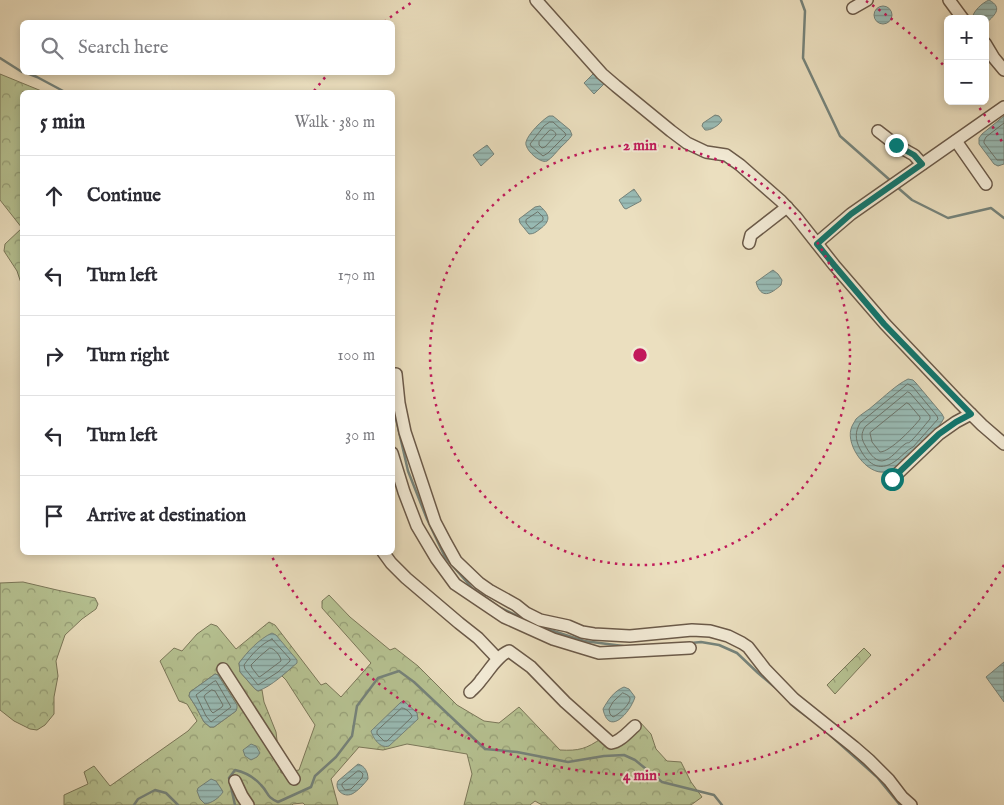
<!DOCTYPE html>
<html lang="en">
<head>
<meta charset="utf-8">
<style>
  body { margin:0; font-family:"IM FELL English",serif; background:#f7f7f7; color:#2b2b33 }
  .controls { position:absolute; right:15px; top:15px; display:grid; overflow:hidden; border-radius:8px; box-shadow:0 2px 8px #0003 }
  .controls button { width:45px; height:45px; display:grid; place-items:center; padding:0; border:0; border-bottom:1px solid #e1e1e2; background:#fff; color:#2b2b33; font:25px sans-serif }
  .stop { position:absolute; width:15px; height:15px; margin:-11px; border:4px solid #0f766e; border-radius:50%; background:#fff }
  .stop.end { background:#0f766e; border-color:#fff; box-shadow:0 1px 5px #0008 }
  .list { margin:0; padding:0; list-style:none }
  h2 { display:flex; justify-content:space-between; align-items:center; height:65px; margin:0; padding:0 20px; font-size:21px }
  h2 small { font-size:16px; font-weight:400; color:#7c7c81 }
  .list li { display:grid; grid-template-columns:32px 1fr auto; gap:15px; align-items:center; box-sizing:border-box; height:80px; padding:0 20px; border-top:1px solid #e1e1e2 }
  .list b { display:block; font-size:19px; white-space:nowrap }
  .list em { font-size:16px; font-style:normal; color:#7c7c81 }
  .icon { flex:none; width:28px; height:28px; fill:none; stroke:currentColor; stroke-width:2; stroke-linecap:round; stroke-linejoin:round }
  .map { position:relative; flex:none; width:1004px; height:805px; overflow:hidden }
  .search { position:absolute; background:#fff; box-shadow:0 2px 8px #0003; left:20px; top:20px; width:375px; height:55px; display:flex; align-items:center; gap:12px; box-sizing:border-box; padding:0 18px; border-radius:8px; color:#7c7c81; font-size:19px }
  .panel { position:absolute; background:#fff; box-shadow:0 2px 8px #0003; left:20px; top:90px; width:375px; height:465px; border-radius:8px }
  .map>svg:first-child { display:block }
  .forest { fill:url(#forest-crowns); stroke:#7b785a; fill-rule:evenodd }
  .water { fill:url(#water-rules); stroke:#75837b }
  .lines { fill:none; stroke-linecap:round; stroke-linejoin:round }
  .shore { stroke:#6c756c; stroke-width:1 }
  .stream { stroke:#75837b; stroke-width:2.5 }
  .minor-casing { stroke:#6b5a49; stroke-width:14 }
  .minor { stroke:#f2ead5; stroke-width:11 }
  .route { stroke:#0f766e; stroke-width:6 }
  .ring { fill:none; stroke:#c2185b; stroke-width:2.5; stroke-dasharray:2.5 5 }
  .centre { fill:#c2185b; stroke:#f2ead5; stroke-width:2.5 }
  .ring-label { font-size:15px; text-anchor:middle; font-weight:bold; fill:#c2185b; stroke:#f2ead5; stroke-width:4; stroke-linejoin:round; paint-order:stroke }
</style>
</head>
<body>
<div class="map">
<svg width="1004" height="805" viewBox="0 0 1004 805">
  <defs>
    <pattern id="forest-crowns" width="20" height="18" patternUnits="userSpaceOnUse" patternTransform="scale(1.25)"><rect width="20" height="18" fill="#b6c292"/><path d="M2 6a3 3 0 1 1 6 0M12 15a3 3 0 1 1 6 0" fill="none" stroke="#959e77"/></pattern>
    <pattern id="water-rules" width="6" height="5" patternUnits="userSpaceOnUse" patternTransform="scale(1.25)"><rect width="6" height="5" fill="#99bcb6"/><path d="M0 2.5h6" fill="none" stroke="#7e9994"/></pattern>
  </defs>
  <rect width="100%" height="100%" fill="#ebdfbf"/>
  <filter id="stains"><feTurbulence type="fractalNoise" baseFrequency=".004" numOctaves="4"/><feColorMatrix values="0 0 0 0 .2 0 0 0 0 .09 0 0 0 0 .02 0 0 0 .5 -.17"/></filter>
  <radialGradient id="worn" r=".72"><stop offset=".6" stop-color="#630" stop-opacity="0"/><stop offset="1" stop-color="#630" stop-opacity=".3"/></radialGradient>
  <g class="forest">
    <path d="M0,74L44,92H22V286L17,271L4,251L5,244L22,228L0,200Z"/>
    <path d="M23,582L57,590L95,598L98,604L96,609L82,619L65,635L56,661L58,676L54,697V714L45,725L37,730L30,729L14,721L0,710V583Z"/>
    <path d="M329,595L350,617L390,650L395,648L418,666L457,705L484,721L499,723L519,707L560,750C579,751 586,749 602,738L610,739L639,721L651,734L656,749L667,761L681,762L691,782L702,797L691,805H542L535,801L530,805H464L472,774L467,754L407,744L383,750L359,747L331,779L338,805H305L303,803L293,804L292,805H64V795L88,784L84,772L94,766L110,786L188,731L197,721L187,704L179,701L160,661L174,648L182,651L197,634L211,624L217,626L236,649L269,622L275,625L321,685L326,683L341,697L371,663L322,608V601ZM251,649L296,663L282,676L286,680L315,725L299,770L281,773L276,732L264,702L262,690L258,691L255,689L240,672L239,663ZM215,674L218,675L236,711L214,727H210L204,722L196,707L189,696L190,692Z"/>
    <path d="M864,648L871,655L835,694L827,685Z"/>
  </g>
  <g class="water">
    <path d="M989,0C1004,8 994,16 985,24V19H972C973,11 982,3 989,0Z"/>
    <circle cx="883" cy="15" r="9"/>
    <path d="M593,74H595L604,84L594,94L584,83Z"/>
    <path d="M715,115L719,116L722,120C720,125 710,131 705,130L702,126L703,123Z"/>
    <path d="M549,116H553L570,130L572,135C569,140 565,143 561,147C557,151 552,158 547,161C540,164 524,149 526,142C528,134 542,120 549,116Z"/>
    <path d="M1004,116V164L998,166L994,164L979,144V138L982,134Z"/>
    <path d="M487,145L494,154L481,166L473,155Z"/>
    <path d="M634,189L641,199V201L626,209L624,208L619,200Z"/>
    <path d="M540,206C550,215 551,221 540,229C536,232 534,234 529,234L520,223L519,219L535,207Z"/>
    <path d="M773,270L778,274L782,280L781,285C771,294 761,300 756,282L770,272Z"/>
    <path d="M908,379L913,380L916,383L942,414L944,418C938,430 926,441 916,450C907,457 897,469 885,472C867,475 846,446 851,429C851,427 855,421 856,419C861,414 869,410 874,405C885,396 896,385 908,379Z"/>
    <path d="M272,633L276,635L297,660V663C285,673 272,686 258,691L255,689L240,672L239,663C247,652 259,639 272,633Z"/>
    <path d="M1004,662V702L986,677Z"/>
    <path d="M215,674L218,675L237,705V708L236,711L214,727H210L204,722L196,707L189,696L190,692Z"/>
    <path d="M624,687L629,689L635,697C631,711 609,738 603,709C608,700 614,691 624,687Z"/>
    <path d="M404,701L417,713L418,719L389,746C380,749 373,738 371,731L401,702Z"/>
    <path d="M251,744L256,746L260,753L257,757L251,760L245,756L243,750Z"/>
    <path d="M358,764C365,766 368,772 368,779C364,784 358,791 352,794C343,798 334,789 338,781Z"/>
    <path d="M211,779L216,781L222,790L223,792C219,798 212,803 205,804L200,799L197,791L198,788Z"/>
  </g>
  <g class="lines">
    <g class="shore">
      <path d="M550,122H553L565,133L566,135L548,153L543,156L531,146L530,144L544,126Z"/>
      <path d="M1004,123L986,137L984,141V143L997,160H1004"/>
      <path d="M550,130C553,129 556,133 556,135L545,147L542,148L539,145V142Z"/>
      <path d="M538,212L543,217V220L533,228L531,229L526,223V220Z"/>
      <path d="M908,384L913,387L937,416L938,419L913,447C907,450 903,455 898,459C881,473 869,466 860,449C855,439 855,432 860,423Z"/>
      <path d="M908,392L910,393L930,416V419C924,426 918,434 912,440C907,445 910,441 905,444C898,449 891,460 882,461C874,461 868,451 865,445C861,439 861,433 865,427Z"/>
      <path d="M907,403L909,404L920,417V419C913,428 890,452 880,452L872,442L870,433Z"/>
      <path d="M272,639L290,659V661L278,672L258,685L245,669L244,665C251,655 261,644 272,639Z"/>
      <path d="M270,648C274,648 281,656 281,661L261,676L259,677L252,668L251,665L259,657Z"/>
      <path d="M216,681L231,707L211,722L206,716L196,695L213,682Z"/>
      <path d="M212,690L215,691L223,705L222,707L213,713L211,711L204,697L205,695Z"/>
      <path d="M623,693C625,694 629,695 630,698C631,704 618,715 613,717L610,714L609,709L613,702Z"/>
      <path d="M402,708C406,708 412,714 412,717L387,741H384L377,734V731Z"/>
      <path d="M358,771H360L363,774L362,778L351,789L345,790L342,786V784Z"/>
    </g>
    <g class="stream">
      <path d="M801,0L805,11L803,58L840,136L891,181"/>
      <path d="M0,58L22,72"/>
      <path d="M24,72L37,77L65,92"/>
      <path d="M897,187L912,200L948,218L991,208L1004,218"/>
      <path d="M392,401L408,471L427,519L445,557L472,588L499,607L538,626L584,641L623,646"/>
      <path d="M691,643L701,642L719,645L737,653L758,673L777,689"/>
      <path d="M791,704L798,710L809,718"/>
      <path d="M830,735L877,777L900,805"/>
      <path d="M134,805L138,799L155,790L166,793L178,805"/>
      <path d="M235,805L229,778L235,770C244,772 254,777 261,785C269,793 266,797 278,802L311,787L315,776L336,757L352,736L357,706L378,678L399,671L414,682L485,749L517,752L568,762L604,756L624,755L635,760L662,782L714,795L722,805"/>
    </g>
    <g class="minor-casing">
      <g id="minor">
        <path d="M536,0L602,74L616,86L671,131L687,143L706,152L726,155L740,165L781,201L796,217L834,265L885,324L959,402L982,425L1004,444"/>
        <path d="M949,0L963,19"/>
        <path d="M853,8L867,0"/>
        <path d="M985,43L994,58L1004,70"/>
        <path d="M878,131L896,145L914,155L922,164"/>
        <path d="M956,141L986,184"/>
        <path d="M749,243L751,235L787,207"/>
        <path d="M817,243L851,214L1004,107"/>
        <path d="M396,374L399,403L405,432L435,522L446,543L456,561L479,583L489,590L516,605L526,613L540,620L568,626L582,632L594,634L630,636L692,630L710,631L728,636L742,643L748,647L765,669L794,699L854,747L869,760L889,780L902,797L911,805"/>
        <path d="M392,453L404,492L417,526L436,558L455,584L504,617L553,639L599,653L690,648"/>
        <path d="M892,479L939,434L956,422L971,414"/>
        <path d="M383,552L391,563L406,578L459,623L478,638L498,659"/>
        <path d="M223,669L294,779"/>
        <path d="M470,692C474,688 478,685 481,680C489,671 497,656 509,651L531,667L565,702L611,743C620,742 628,732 635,726"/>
        <path d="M235,781L242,796L248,805"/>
      </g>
    </g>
    <use href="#minor" class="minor"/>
  </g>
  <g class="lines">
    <path class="route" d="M892,479L939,434L956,422L971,414L884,324L834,265L817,244L851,214L922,164L914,155L896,145"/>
  </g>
  <g class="ring">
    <circle cx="640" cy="355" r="210"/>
    <path d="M1004 565A420 420 0 0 1 271 555M314 91A420 420 0 0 1 328 74M384 22A420 420 0 0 1 414 1M866 1A420 420 0 0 1 947 69M975 102A420 420 0 0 1 1004 145"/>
  </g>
  <circle cx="640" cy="355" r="8" class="centre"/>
  <g class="ring-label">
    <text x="640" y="150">2 min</text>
    <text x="640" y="780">4 min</text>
  </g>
  <rect width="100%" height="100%" filter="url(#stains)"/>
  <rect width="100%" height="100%" fill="url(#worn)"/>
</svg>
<div class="controls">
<button>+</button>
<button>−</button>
</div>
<div class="stop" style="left:892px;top:479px"></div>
<div class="stop end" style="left:896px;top:145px"></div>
<div class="search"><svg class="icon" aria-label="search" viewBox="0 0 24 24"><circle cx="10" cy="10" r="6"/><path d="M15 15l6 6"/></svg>Search here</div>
<section class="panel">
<h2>5 min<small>Walk · 380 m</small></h2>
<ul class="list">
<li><svg class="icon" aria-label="ahead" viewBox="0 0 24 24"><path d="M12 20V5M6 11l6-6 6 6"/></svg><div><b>Continue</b></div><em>80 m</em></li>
<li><svg class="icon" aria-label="left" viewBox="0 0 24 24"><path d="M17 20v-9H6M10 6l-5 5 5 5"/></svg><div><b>Turn left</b></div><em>170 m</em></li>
<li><svg class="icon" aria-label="right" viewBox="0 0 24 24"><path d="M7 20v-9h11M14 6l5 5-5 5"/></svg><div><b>Turn right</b></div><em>100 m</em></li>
<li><svg class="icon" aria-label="left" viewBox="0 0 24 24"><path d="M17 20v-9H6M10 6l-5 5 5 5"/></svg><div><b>Turn left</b></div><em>30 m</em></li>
<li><svg class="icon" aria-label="arrive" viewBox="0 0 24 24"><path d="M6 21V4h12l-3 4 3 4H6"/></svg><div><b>Arrive at destination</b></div></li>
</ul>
</section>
</div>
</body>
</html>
